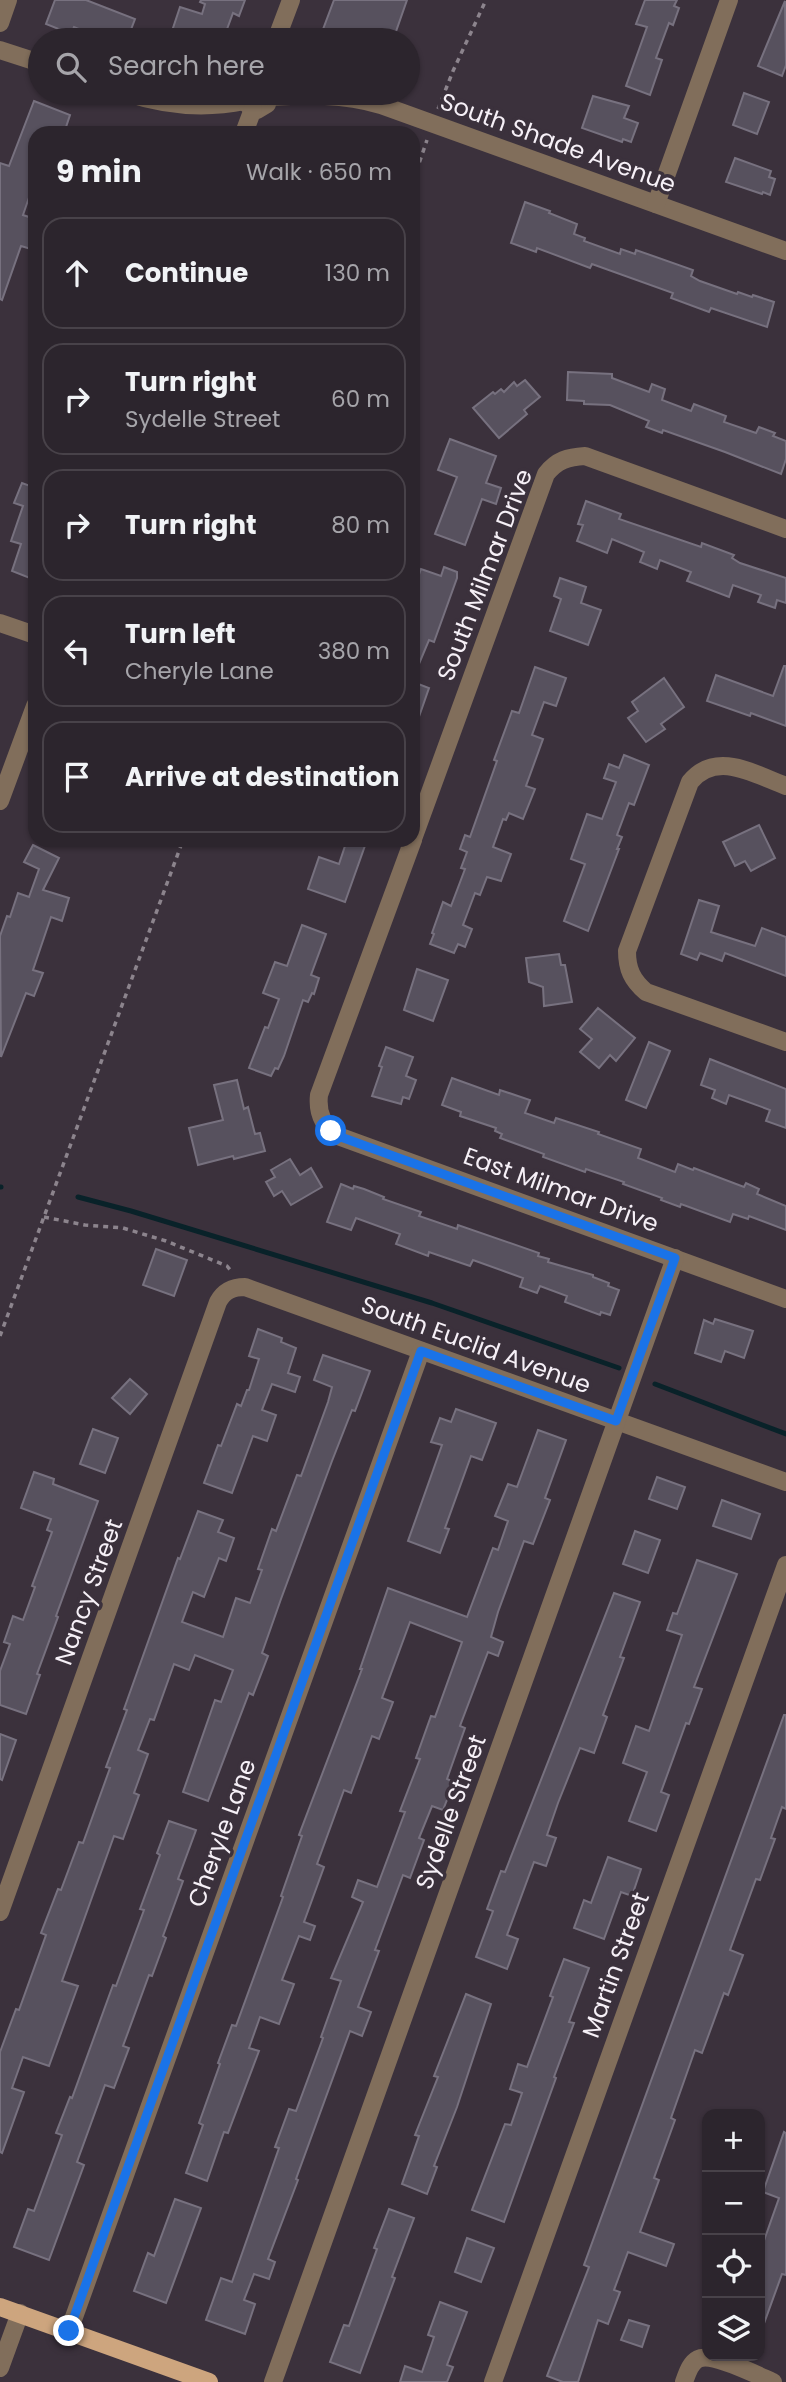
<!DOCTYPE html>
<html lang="en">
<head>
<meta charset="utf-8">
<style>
  body { margin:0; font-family:Poppins,sans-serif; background:#383139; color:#f1f3f6 }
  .controls { position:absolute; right:21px; bottom:21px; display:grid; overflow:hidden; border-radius:14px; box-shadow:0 2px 5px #0004 }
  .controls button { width:63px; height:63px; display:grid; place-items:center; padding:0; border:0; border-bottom:2px solid #484249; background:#2c252d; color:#f1f3f6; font:35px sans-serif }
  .stop { position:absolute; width:21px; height:21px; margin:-16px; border:5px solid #1a73e8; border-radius:50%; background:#fff }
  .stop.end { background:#1a73e8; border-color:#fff; box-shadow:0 2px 7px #0008 }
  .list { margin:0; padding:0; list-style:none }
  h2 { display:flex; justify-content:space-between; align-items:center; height:91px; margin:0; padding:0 28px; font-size:30px }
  h2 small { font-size:23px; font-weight:400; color:#a6a5aa }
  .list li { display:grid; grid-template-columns:46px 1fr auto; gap:21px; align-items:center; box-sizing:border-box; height:112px; margin:0 14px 14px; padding:0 14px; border:2px solid #484249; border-radius:21px }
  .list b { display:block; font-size:26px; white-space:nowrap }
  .list p { margin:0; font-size:23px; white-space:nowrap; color:#a6a5aa }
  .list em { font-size:23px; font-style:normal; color:#a6a5aa }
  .icon { flex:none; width:38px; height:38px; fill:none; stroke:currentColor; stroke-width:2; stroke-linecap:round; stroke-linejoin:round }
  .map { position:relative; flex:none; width:786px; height:2382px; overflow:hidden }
  .search { position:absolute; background:#2c252d; box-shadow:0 2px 5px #0004; left:28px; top:28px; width:392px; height:77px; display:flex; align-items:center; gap:18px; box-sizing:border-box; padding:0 24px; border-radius:38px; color:#a6a5aa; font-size:26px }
  .panel { position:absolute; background:#2c252d; box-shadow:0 2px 5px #0004; left:28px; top:126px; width:392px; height:721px; border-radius:21px }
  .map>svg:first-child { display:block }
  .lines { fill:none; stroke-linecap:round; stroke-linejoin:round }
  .stream { stroke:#092229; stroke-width:5 }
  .building { fill:#57515e; stroke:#77717f; stroke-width:2 }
  .path { stroke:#8c848d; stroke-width:3.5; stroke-dasharray:5 5; stroke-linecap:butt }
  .minor { stroke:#816e5b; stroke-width:18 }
  .major { stroke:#cda57e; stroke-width:18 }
  .route { stroke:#1a73e8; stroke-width:9 }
  .labels { text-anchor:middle; stroke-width:7; stroke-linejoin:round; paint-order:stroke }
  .street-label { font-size:24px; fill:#f6f0f7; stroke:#3b313c }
</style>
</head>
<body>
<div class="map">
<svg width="786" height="2382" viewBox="0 0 786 2382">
  <rect width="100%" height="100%" fill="#3b313c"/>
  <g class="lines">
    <g class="stream">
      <path d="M0,1187H1"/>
      <path d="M78,1197L131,1211L432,1303L619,1368"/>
      <path d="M655,1384L786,1434"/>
    </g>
  </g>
  <g class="building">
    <path d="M55,0H86L135,19L127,40H106L74,27L71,34L46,24Z"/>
    <path d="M201,0H245L239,16L233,13L223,40H169L180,7L202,14L205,4L200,2Z"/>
    <path d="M334,0H407L393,40H319Z"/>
    <path d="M645,0H677L674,6L679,8L673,25L669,23L656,58L662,60L650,95L626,86L647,27L636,24Z"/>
    <path d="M785,1L786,65L782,76L758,66Z"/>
    <path d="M744,93L769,102L757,134L733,125Z"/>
    <path d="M593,96L629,106L624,118L638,123L631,142L623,139L622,142L582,128Z"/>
    <path d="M34,101L70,115L64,133H35V180L23,215L35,219V237L31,249L21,246L2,300L0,299V163L9,166Z"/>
    <path d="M735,158L771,171L769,177L775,179L770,195L763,192L762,194L726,182Z"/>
    <path d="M525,202L550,211L549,213L577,224L574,234L585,238L584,241L620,254L621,249L635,254L636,250L693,270L691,276L700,281L737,294L738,292L752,297L753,295L774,302L767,327L711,308L709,312L671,298L673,293L592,264L590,268L537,248L536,252L511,243Z"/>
    <path d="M568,372L612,374V378L649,392L652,384L665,389L662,400L691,411L694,404L726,416L724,422L756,433L759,427L775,433L773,436L786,441V459L781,474L725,452L663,430L662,433L646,427L649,421L610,405L584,404V401L567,400Z"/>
    <path d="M525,380L540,397L524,410L527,414L499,438L473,408L493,392L495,394L501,389L504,392L514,382L517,386Z"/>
    <path d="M450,439L496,456L486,483L501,488L496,504L482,499L465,545L435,534L457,477L438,470Z"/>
    <path d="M33,477H35V580L12,571L21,544L11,541L23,506L14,503L22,483L30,486Z"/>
    <path d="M586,501L621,514L619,519L701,547L702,543L734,555L732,558L740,563L786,578V603L777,600L775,608L758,602L761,595L733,585L729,597L687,581L691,572L660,560L657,569L640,562L644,552L612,539L607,553L577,541L583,525L578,524Z"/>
    <path d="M444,567L457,572V578L434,642L429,640L413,678V591L421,569L441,576Z"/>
    <path d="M560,578L586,587L581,603L601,610L588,645L550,631L561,599L554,596Z"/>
    <path d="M784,666H786V726L751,713L750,716L707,701L716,675L773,696Z"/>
    <path d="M535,667L566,678L556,706L544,702L532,735L543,739L526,786L535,789L523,819L509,813L506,820L503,819L493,847L511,854L501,881L487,877L480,895L475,893L463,925L472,929L465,947L458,944L454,953L430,944L434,934L432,933L443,902L451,906L465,869L461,868L467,852L460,849L465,835L470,837L497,761L494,760L512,711L519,713Z"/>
    <path d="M664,678L684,707L661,724L665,729L646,742L628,718L638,711L632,702Z"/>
    <path d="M413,682L429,688L415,728H413Z"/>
    <path d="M624,755L649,765L634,805L629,803L617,835L622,837L617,849H619L588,931L564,921L585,864L571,859L587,814L602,819L616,782L604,778L609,764L619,768Z"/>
    <path d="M759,825L775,858L751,871L745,861L735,866L723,842Z"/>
    <path d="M347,840H367L345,902L308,889L319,857L339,864Z"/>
    <path d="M33,845L59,858L43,890L69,898L62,921L51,917L33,970L43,973L34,996L26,993L1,1057L0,936L7,916L10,917L18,893L29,897L39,869L24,862Z"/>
    <path d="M699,900L719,906L711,932L755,946L762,928L786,937V976L725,953L722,961L700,953L697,960L681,954Z"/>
    <path d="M302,925L326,934L311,975L319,978L314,994L312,993L308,1002L303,1000L284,1056L278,1069L275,1068L271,1076L249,1068L265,1027L268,1028L279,999L263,993L275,962L287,966Z"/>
    <path d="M559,954L561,965H565L572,1002L544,1006L543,987L529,982L526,958Z"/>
    <path d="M417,969L448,980L433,1021L404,1010Z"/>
    <path d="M598,1008L635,1038L616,1061L610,1055L599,1068L580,1052L592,1039L580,1029Z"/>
    <path d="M649,1042L670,1051L646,1108L626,1100Z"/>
    <path d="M386,1047L413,1057L406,1076L416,1080L409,1099L403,1097L401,1104L372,1096L382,1067L379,1066Z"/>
    <path d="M710,1059L786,1089V1128L766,1121L770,1110L729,1095L726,1104L712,1098L715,1090L701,1085Z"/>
    <path d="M452,1078L499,1095L500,1090L530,1100L525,1113L554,1123L556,1118L599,1132L598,1134L641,1149L638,1158L675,1172L678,1164L693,1170L694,1168L744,1187L746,1183L759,1189L757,1194L786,1206V1230L749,1216L748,1219L733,1214L730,1222L681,1204L680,1207L661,1200L662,1198L623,1184L624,1182L586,1169L585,1172L543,1157L544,1154L500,1138L502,1134L495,1131L496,1128L460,1116L461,1112L442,1105Z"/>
    <path d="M237,1080L244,1109L248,1107L255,1134L260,1133L265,1151L234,1159L233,1156L198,1165L189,1128L223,1120L214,1085Z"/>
    <path d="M290,1159L300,1175L311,1168L322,1187L291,1205L282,1191L274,1196L266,1182L275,1177L271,1170Z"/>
    <path d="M341,1184L353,1189L354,1186L364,1189L384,1197L383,1199L421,1212L419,1216L457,1229L458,1225L539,1253L538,1256L549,1259L548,1262L593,1275V1277L609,1283L608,1286L619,1290L610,1315L601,1312L600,1315L565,1302L567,1296L540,1286L537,1293L520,1287L523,1278L473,1260L470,1266L429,1252L428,1256L396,1244L400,1234L356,1218L351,1230L327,1222Z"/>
    <path d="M156,1249L187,1260L174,1296L143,1285Z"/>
    <path d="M715,1319L753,1331L744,1358L725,1351L721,1362L695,1353L704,1320L713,1324Z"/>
    <path d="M258,1329L282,1338L281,1342L296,1348L288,1373L300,1377L295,1392L272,1384L262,1410L276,1415L267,1441L253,1436L232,1493L204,1483L218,1445L221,1446L237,1404L241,1406L247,1390H249L259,1359L249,1356Z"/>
    <path d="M323,1355L370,1371L355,1411L352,1410L332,1461L281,1599L262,1653L268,1656L253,1695L249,1693L208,1801L183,1792L215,1700L221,1702L233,1670L195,1655L189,1670L174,1664L154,1720L150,1719L138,1750L148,1754L134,1793L139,1795L123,1839L114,1836L62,1981L78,1986L49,2066L23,2057L12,2088L24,2092L2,2153L0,2152V2052L16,2009L19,2010L46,1935L41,1933L58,1889L61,1890L79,1842L83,1843L110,1768L106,1767L127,1710L124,1709L178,1558L180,1559L198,1511L223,1520L218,1532L234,1538L226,1561L219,1558L204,1597L193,1592L182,1622L223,1637L236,1598L250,1603L262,1570L258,1569L272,1529L276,1531L297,1475L301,1476L328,1402L332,1387L314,1380Z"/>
    <path d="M130,1379L147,1394L130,1414L112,1398Z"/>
    <path d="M456,1409L496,1423L482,1460L471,1456L445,1528L449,1529L440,1553L408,1541L442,1445L431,1442L440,1418L451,1422Z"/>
    <path d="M93,1429L118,1438L105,1473L80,1464Z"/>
    <path d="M538,1430L566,1440L545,1498L550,1500L533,1544L524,1541L498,1612L491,1637L503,1642L498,1656L488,1652L460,1726L465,1728L447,1779L454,1782L443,1810L432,1806L419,1838L424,1840L410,1878L403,1875L375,1950L379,1951L358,2007L371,2012L362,2036L350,2031L296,2179L298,2180L268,2259L275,2262L269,2279L254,2274L244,2300L255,2304L245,2334L206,2320L221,2278L232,2282L279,2148L275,2147L289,2109L296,2111L323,2038L321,2037L341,1981L331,1978L363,1902L352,1897L358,1880L377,1887L405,1812L400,1811L420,1759L416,1758L431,1716L435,1717L462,1642L410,1622L382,1698L393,1702L379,1739L372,1736L351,1793L344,1790L317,1864L324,1867L304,1922L315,1926L310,1940L299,1936L282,1980L294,1984L279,2024L260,2017L249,2048L259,2051L228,2133L224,2132L207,2181L186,2173L203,2125L199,2123L220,2064L218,2063L232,2025L236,2026L283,1897L281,1896L302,1836L299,1835L362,1669H360L388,1588L467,1617L493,1548L498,1550L508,1521L495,1516L508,1484L517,1487Z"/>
    <path d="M34,1472L54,1479L53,1484L98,1501L56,1616L58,1617L37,1674L40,1675L26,1714L0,1705V1671L10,1644L4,1642L13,1616L23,1620L35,1587L32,1586L52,1532L47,1530L51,1519L21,1508Z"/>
    <path d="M657,1477L685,1487L677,1509L649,1499Z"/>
    <path d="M722,1500L760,1514L751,1539L713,1526Z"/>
    <path d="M635,1531L660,1540L648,1573L623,1564Z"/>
    <path d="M697,1560L737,1574L694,1687L702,1689L689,1724L686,1723L661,1792L669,1795L656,1831L629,1821L647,1772L623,1763L636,1726L649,1731L682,1635L667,1630L673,1613L677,1614Z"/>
    <path d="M614,1593L640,1602L620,1657L624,1658L603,1715L607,1717L594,1753L580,1748L558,1803L547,1835L556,1838L546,1866L534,1862L507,1935L518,1939L507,1969L476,1957L493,1911L487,1909L501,1871L505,1872Z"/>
    <path d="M784,1715H786V1809L782,1807L771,1838L775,1839L760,1880L756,1879L730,1950L743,1955L728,1995L724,1993L702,2053L695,2050L671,2118L675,2120L654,2178L659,2180L640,2232L674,2244L666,2266L628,2252L614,2290L620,2292L608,2324L598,2320L578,2382H563L547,2376L589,2267L584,2265Z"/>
    <path d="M0,1734L16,1740L2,1780L0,1779Z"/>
    <path d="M169,1821L196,1830L178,1879L183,1881L163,1936L166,1938L152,1976L149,1975L123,2046L129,2048L114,2088L105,2085L77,2162L84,2165L49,2260L14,2247L28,2209L34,2211L62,2135L56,2133L70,2097L72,2098L113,1985L116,1986L144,1910L140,1909L160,1855L157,1853Z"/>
    <path d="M608,1857L641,1869L632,1896L621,1892L604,1939L574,1928L584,1900L591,1903Z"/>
    <path d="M564,1959L589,1968L569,2022L574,2023L554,2077L556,2078L504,2222L472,2210L505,2124L511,2125L522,2093L510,2089L518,2064L527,2067L553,1997L550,1996Z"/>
    <path d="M466,1994L491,2004L457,2107L434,2166L437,2167L427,2194L402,2184L419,2136L415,2135L438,2077L434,2076Z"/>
    <path d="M784,2132L786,2133V2275L782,2274L762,2329H760V2252L779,2198L763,2192Z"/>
    <path d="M175,2199L201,2208L166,2303L134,2291L148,2253L154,2256Z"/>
    <path d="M389,2209L414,2218L392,2277L395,2278L360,2373L330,2362L344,2325L349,2326L377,2249L374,2248Z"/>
    <path d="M467,2238L494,2248L481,2282L455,2272Z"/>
    <path d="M440,2302L467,2312L447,2365L453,2367L447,2382H400L405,2366L422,2372L434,2337L428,2335Z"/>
    <path d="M629,2320L649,2326L642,2347L621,2340Z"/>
  </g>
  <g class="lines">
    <g class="path">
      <path d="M438,109L453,71L486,0"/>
      <path d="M413,181L427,140"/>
      <path d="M44,1217L85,1225L123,1228L166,1241L227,1266L232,1272"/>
      <path d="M0,1336L183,840"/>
    </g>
    <g class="minor">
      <path d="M0,23L8,0"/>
      <path d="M276,40L291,0"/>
      <path d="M0,50L40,63"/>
      <path d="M127,93C166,106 205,109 245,101"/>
      <path d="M246,93L247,104L257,110L267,104V93"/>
      <path d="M268,97C309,95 342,94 381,105L786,251"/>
      <path d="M244,133L253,109"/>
      <path d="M656,204L729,0"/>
      <path d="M0,623L35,635"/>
      <path d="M786,786C754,774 716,750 690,782L627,951C627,969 632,980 646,992L786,1042"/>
      <path d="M0,801L35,706"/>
      <path d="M413,839L546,474C557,460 568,457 585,456L786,529"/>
      <path d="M413,840L319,1095C317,1113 323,1126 338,1136L786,1299"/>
      <path d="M0,1912L218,1302C224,1291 232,1287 245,1287L786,1482"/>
      <path d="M69,2331L421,1351"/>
      <path d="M0,2368L20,2313"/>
      <path d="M273,2382L675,1258"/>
      <path d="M493,2382L786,1565"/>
      <path d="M684,2382C687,2374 690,2363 698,2359C712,2352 759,2376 773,2382"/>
    </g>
    <path class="major" d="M0,2307L209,2382"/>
  </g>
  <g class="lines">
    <path class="route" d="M69,2331L421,1351L616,1421L675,1258L338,1136L331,1131"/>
  </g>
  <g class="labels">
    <g class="street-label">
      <text transform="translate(558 143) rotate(20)" y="8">South Shade Avenue</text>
      <text transform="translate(485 575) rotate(-69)" y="8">South Milmar Drive</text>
      <text transform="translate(561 1190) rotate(20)" y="8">East Milmar Drive</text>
      <text transform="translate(476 1345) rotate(20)" y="8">South Euclid Avenue</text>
      <text transform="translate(89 1592) rotate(-70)" y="8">Nancy Street</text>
      <text transform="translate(451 1812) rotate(-70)" y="8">Sydelle Street</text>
      <text transform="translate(222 1833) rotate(-70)" y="8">Cheryle Lane</text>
      <text transform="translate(616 1965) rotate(-70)" y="8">Martin Street</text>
    </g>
  </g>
</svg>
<div class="controls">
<button>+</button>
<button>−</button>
<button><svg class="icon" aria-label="locate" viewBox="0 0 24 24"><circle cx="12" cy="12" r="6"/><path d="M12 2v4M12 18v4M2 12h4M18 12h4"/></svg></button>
<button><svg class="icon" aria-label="layers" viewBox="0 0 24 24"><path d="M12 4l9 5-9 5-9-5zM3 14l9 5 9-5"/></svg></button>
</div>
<div class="stop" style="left:331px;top:1131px"></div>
<div class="stop end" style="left:69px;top:2331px"></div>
<div class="search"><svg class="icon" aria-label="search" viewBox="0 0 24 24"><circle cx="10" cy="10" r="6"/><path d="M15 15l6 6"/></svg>Search here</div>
<section class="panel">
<h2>9 min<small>Walk · 650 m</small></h2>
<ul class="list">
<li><svg class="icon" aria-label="ahead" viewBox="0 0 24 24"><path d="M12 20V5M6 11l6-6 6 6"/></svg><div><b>Continue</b></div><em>130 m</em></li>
<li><svg class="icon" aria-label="right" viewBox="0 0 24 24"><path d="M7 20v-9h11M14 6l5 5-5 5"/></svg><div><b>Turn right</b><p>Sydelle Street</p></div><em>60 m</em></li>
<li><svg class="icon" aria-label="right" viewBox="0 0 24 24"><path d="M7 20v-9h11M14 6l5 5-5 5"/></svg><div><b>Turn right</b></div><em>80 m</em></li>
<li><svg class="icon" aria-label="left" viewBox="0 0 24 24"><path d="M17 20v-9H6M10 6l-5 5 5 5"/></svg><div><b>Turn left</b><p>Cheryle Lane</p></div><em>380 m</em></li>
<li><svg class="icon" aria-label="arrive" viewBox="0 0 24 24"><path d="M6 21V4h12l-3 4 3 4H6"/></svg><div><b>Arrive at destination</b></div></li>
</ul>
</section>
</div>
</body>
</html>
